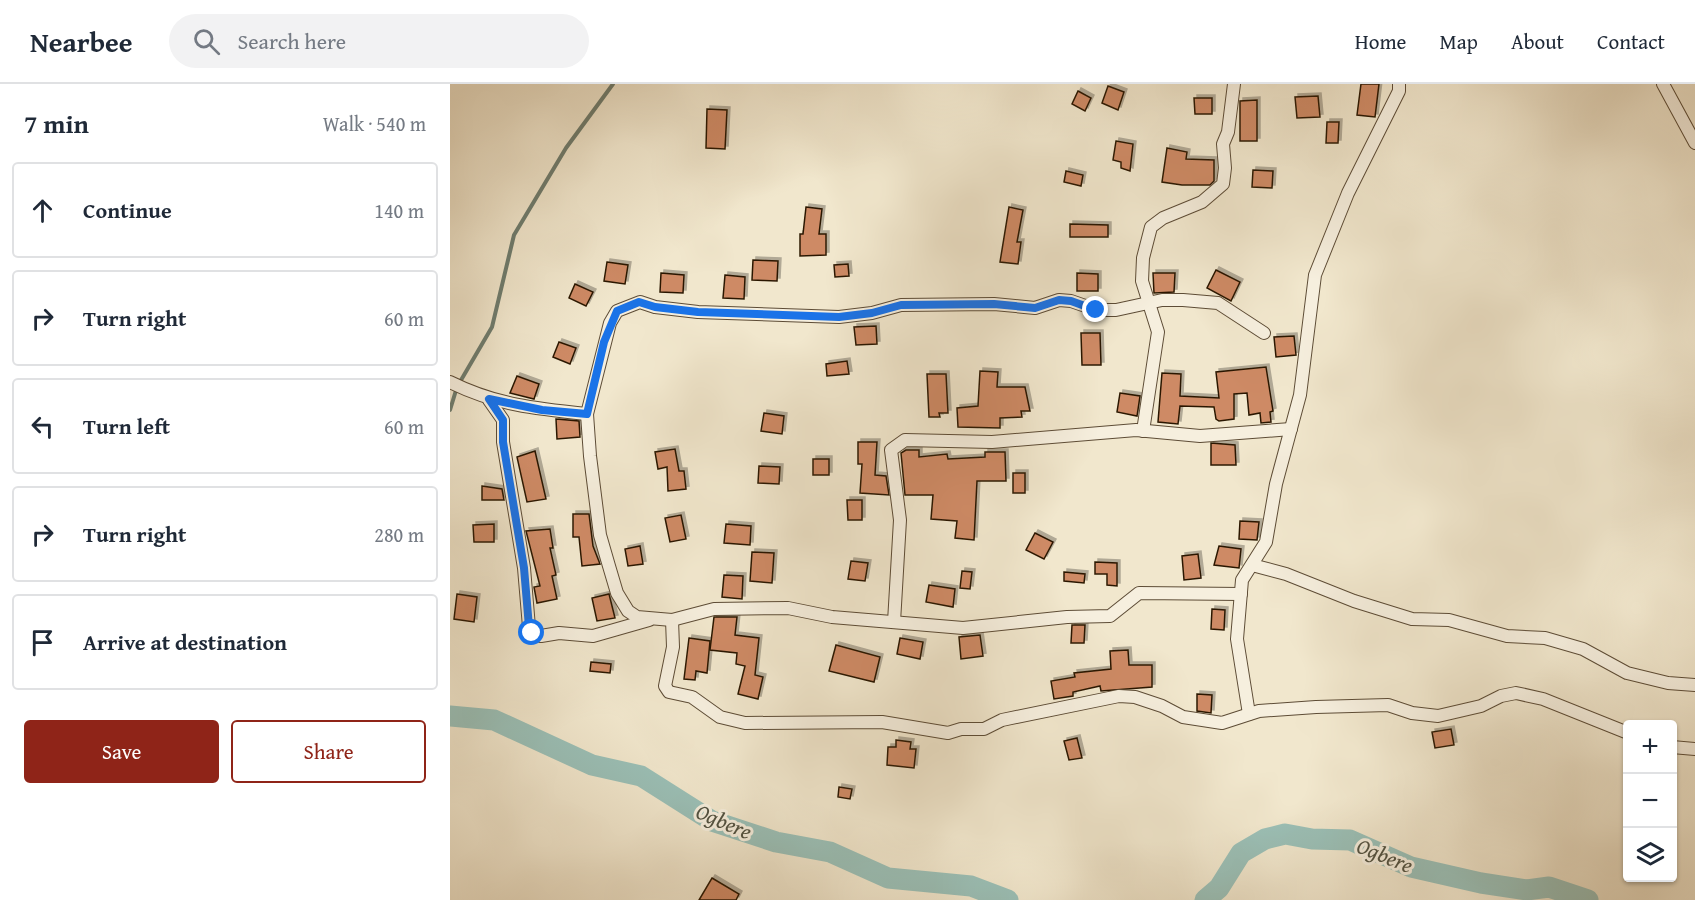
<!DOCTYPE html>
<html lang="en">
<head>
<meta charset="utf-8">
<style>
  body { margin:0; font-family:"Gentium Book Plus",serif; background:#f2f2f3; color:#1f2937 }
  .controls { position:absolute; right:18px; bottom:18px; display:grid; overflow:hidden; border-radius:6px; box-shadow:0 2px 4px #0004 }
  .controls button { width:54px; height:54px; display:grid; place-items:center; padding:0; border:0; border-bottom:2px solid #e0e1e3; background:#fff; color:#1f2937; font:30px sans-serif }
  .stop { position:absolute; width:18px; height:18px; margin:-14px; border:4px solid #1a73e8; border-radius:50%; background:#fff }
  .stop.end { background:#1a73e8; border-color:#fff; box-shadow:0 2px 6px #0008 }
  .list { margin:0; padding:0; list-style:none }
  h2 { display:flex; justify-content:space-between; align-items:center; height:78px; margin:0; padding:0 24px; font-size:26px }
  h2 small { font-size:20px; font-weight:400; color:#747a83 }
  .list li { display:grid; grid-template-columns:39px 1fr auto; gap:18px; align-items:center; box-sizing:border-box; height:96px; margin:0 12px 12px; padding:0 12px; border:2px solid #e0e1e3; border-radius:6px }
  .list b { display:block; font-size:22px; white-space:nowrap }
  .list em { font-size:20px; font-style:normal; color:#747a83 }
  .actions { display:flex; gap:12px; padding:18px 24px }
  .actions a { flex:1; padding:14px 0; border:2px solid #8f2418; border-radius:6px; text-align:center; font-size:21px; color:#8f2418 }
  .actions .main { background:#8f2418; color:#fff }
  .icon { flex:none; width:33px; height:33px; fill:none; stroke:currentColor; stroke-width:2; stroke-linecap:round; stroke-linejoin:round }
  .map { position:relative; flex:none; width:1245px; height:816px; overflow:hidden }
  header { display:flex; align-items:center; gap:36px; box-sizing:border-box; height:84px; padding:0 30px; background:#fff; border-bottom:2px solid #e0e1e3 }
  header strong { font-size:28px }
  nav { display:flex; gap:33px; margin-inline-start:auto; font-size:21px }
  .search { width:420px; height:54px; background:#f2f2f3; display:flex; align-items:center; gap:15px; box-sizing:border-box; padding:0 21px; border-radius:33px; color:#747a83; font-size:22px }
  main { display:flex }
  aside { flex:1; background:#fff }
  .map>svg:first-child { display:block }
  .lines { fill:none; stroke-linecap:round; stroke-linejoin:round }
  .stream { stroke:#6f7d6f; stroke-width:4 }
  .river { stroke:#9bc0b7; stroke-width:21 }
  .building { fill:#ce8a65; stroke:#2c1903; stroke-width:1.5; filter:url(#shadow) }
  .street-casing { stroke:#5d4c36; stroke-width:14 }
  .street { stroke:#f6efde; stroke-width:12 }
  .route { stroke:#1a73e8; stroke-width:8 }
  .labels { text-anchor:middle; stroke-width:6; stroke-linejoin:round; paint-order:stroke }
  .water-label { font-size:22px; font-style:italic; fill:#535342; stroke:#f6efde }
</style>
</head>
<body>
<header>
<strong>Nearbee</strong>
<div class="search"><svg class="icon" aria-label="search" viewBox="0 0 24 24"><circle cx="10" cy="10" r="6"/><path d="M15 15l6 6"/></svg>Search here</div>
<nav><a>Home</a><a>Map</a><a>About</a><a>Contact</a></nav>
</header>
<main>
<aside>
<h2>7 min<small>Walk · 540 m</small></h2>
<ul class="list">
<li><svg class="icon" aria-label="ahead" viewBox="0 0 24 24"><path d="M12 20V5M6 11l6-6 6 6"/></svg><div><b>Continue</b></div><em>140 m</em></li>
<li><svg class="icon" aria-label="right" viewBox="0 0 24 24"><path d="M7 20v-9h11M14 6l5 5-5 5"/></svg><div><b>Turn right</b></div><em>60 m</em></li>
<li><svg class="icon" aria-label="left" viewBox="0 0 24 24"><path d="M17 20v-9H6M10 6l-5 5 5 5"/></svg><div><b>Turn left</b></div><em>60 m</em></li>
<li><svg class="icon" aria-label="right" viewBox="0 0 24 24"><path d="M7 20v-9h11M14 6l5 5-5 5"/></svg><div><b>Turn right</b></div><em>280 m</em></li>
<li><svg class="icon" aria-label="arrive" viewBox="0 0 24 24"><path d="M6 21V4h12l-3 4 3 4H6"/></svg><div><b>Arrive at destination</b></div></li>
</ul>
<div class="actions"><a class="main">Save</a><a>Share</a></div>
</aside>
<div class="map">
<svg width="1245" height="816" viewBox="0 0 1245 816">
  <defs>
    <filter id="shadow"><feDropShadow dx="3" dy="-3" stdDeviation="0" flood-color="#0004"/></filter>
  </defs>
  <rect width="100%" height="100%" fill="#f1e7cd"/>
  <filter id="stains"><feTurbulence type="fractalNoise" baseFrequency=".00333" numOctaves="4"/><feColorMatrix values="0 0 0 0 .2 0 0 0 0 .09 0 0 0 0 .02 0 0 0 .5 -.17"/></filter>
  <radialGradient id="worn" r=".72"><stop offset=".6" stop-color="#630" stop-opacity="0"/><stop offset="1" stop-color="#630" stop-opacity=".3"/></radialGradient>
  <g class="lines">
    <path class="stream" d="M0,326L7,303L42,243L64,151L116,64L163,0"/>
    <g class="river">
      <path d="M0,632L44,636L142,681L191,692L262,737L326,758L380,768L438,794L521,802L558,816"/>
      <path d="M755,816L769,804L791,769L815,755L835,750L862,755L900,756L961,783L1031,799L1077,806L1099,803L1138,816"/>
    </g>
  </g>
  <g class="building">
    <path d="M911,0H929L925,33L907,31Z"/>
    <path d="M658,2L674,8L668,26L652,19Z"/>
    <path d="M628,7L641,14L635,27L622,20Z"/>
    <path d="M868,12L870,33L847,34L845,13Z"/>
    <path d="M744,14H762V30H745Z"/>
    <path d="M807,16V57H790V17Z"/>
    <path d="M257,25L277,26L275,65L256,64Z"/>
    <path d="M877,38H889L888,59H876Z"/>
    <path d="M666,57L683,60L680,87L671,84V78L663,76Z"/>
    <path d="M717,64L737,68L736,75L764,76V97L760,101H732L712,98Z"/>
    <path d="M803,86L823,87L822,104L802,103Z"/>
    <path d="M616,87L633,91L631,102L614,98Z"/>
    <path d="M356,123L372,125L369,150H376V171L350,172V150H353Z"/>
    <path d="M559,123L573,126L567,158H571L568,180L550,178Z"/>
    <path d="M620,140L658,141V153H620Z"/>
    <path d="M303,176L328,177L327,197L302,196Z"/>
    <path d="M157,178L178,181L175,200L154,197Z"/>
    <path d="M398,180L399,192L385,193L384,181Z"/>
    <path d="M766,186L790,198L781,217L757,204Z"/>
    <path d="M211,189L234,191L233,209L210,208Z"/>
    <path d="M627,189L648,190V207H627Z"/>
    <path d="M703,189H725L724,208L704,209Z"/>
    <path d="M275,191L295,193L294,215L273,214Z"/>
    <path d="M125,200L143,208L136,222L119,214Z"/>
    <path d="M426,242L427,260L406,261L404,243Z"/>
    <path d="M631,249H650L651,281H632Z"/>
    <path d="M844,252L846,271L826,273L824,253Z"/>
    <path d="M109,258L126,264L120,280L103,273Z"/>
    <path d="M397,277L399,290L377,292L376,280Z"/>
    <path d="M816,283L823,327L820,328L821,338L811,339L810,329L799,331L797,309L784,310V335L769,337L766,335L764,323L730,322L728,340L708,338L712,289L731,290L730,312L769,314L766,288Z"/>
    <path d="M530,287L548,288L547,303H575L580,327H571L572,333L550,334V344L508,343L507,324L528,322Z"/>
    <path d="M477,290H496L498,329H489L490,333H479Z"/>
    <path d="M67,292L89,300L84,315L60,309Z"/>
    <path d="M670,309L690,312L687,332L667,328Z"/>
    <path d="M314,329L334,332L332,350L311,347Z"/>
    <path d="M106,335L129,337L130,353L107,355Z"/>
    <path d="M408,358H427L425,391L436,392L439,411L410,409L412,380H408Z"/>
    <path d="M761,359L785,361L786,381H761Z"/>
    <path d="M225,365L229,387H234L236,405L218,407L217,383L208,385L205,368Z"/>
    <path d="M456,366H469V373L497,370L498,375L535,373V368H555L556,397H527L524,456L505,454L507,437L481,435L483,411H455L451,369Z"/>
    <path d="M85,367L96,415L77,418L67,373Z"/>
    <rect x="363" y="375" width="16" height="16"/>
    <path d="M309,382L330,383L329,400L308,399Z"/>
    <rect x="563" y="389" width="12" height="20"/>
    <path d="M32,402L52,405L54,416H32Z"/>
    <path d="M397,416H412V436H398Z"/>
    <path d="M123,430H139L143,462L150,480L132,482L129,453H123Z"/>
    <path d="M231,431L236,455L220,458L215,434Z"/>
    <path d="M790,437L809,438L807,456L789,455Z"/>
    <path d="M44,440V458H24L23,441Z"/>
    <path d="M276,440L301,442L300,461L274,459Z"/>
    <path d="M100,445L103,464H100L106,491L102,492L107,515L87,519L84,503L90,502L76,447Z"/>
    <path d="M585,449L603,458L594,475L576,466Z"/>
    <path d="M190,462L193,480L178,482L175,465Z"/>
    <path d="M769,462L791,465L789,484L764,481Z"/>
    <path d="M302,468L324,469L322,499L300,497Z"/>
    <path d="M748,470L751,494L734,496L732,472Z"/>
    <path d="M401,477L418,479L415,497L398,495Z"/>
    <path d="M645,478L667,479V502L657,501V490H645Z"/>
    <path d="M512,487L522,488L520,505L510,504Z"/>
    <path d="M614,488L635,490L634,499L614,497Z"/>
    <path d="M274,491L293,492L292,515L272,513Z"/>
    <path d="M479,501L505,505L503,523L476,518Z"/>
    <path d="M7,510L27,513L24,538L4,535Z"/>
    <path d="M159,510L165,534L147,537L142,514Z"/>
    <path d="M762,525L775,526L774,546L761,545Z"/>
    <path d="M264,533H287L285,551L309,554L305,591L313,593L308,615L288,610L295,582L286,580L287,569L260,566Z"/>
    <path d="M622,541H635L634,559H621Z"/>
    <path d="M530,551L533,572L511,575L509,553Z"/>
    <path d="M239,554L260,557L257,589L246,587L245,596L234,595Z"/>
    <path d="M450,554L473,558L470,575L447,570Z"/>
    <path d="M386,561L430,573L424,598L379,587Z"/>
    <path d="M678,566L679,581H702V603L651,607L650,602L623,608V612L604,615L601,597L625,593L624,589L661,585L660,567Z"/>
    <path d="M141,578L161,580L160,589L140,587Z"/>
    <path d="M747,610L762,611L761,629L747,627Z"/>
    <path d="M1001,645L1004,661L985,664L982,648Z"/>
    <path d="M627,654L632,674L619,676L614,657Z"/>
    <path d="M446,656L461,658L460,665H466L464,684L437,681L438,663H446Z"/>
    <path d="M389,703L402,705L400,715L388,713Z"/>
    <path d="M262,794L289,810L286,816H249Z"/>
  </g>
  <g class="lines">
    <g class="street-casing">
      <g id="street">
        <path d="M1213,0L1245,59"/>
        <path d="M0,298C46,321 87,325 137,330"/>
        <path d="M39,316L53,336V358L74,484L79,543L82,549L91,552L109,549L143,552L199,536"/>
        <path d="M693,347L708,248L692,197L693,174L701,143L713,134L752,118L773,100L775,84L773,60L778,48L784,0"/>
        <path d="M802,481L836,490L904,517L962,535L999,536L1057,552L1095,554L1133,565L1177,589L1218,599L1245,601"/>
        <path d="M791,510L689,509L660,532L617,533L513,544L382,533L338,524L264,525L222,536L187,533L178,527L167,509L159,482L150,451L140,372L137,330L160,239L167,227L190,218L205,223L248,228L389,233L422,229L451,221L544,220L585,224L609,216L621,217L647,226H666L712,216H733L768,219L814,249"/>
        <path d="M222,536L223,563L215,602L219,608L242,613L270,633L295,639L432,638L498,649L511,645H534L552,636L669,612L685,613L712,622L733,633L772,639L809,627L866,623L938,621L962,629L988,632L1031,622L1051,612L1066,609L1093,615L1178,649"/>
        <path d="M444,538L450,436L441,366L455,356L542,358L686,346L750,352L841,345"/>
        <path d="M799,630L787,555L792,496L816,458L826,400L850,311L865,191L898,109L949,7V0"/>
        <path d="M1222,663L1245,665"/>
      </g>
    </g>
    <use href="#street" class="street"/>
  </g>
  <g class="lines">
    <path class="route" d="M82,549L79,543L74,484L53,358V336L39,315L92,326L137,330L154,258L167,227L189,218L205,223L248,228L389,233L422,229L451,221L544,220L585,224L609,216L621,217L646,226"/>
  </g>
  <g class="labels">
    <g class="water-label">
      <text transform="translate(274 737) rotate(23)" y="8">Ogbere</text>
      <text transform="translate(935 771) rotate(22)" y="8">Ogbere</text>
    </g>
  </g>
  <rect width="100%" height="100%" filter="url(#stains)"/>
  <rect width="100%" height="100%" fill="url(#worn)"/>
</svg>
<div class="controls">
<button>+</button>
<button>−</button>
<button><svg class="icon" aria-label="layers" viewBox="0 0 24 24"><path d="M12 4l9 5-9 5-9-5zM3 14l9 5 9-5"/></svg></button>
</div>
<div class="stop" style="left:82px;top:549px"></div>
<div class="stop end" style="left:646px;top:226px"></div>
</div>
</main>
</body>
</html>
